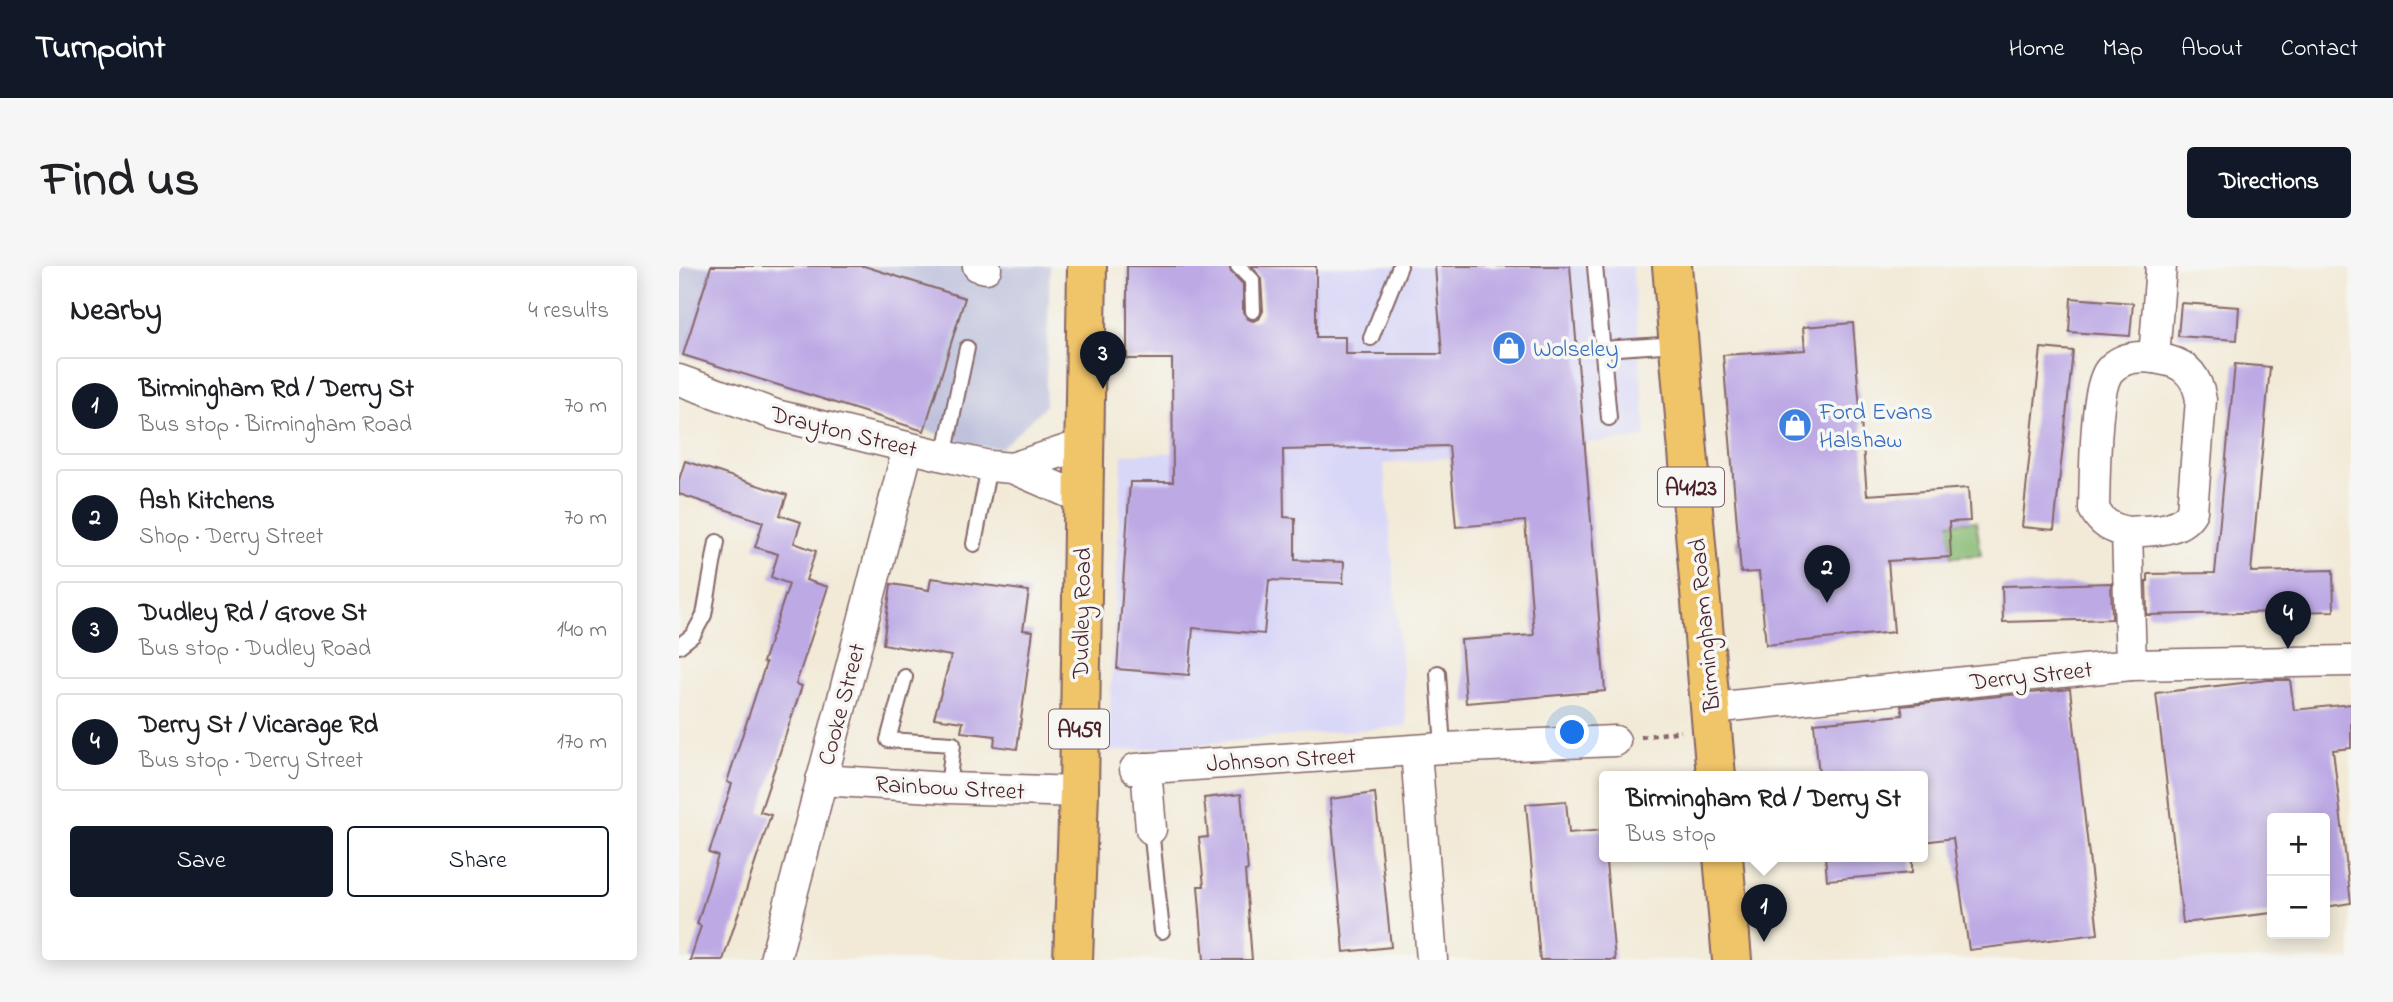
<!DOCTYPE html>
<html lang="en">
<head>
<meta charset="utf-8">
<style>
  body { margin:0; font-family:"Indie Flower",sans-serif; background:#f6f6f6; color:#202124 }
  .controls { position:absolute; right:21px; bottom:21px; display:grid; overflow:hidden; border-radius:7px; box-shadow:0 4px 18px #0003 }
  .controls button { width:63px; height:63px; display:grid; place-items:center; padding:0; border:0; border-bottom:2px solid #e0e0e0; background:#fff; color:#202124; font:35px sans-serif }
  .you { position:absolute; left:894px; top:467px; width:24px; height:24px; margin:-18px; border:5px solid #fff; border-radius:50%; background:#1a73e8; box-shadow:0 0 0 10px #1a73e833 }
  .badge { display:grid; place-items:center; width:46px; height:46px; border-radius:50%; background:#111827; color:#fff; font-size:23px; font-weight:700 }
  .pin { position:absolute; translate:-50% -58px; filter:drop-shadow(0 2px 4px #0008) }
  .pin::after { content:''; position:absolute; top:37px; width:24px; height:21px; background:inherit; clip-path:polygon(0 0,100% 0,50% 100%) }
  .popup { position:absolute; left:920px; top:505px; width:329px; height:91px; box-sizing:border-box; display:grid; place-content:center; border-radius:7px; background:#fff; filter:drop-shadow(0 2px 5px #0005); font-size:23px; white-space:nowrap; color:#757577 }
  .popup b { font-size:26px; color:#202124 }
  .popup::after { content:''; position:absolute; left:50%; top:100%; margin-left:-14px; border:14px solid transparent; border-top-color:#fff }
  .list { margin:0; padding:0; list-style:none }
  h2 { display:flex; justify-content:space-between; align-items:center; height:91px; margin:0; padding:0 28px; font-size:30px }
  h2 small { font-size:23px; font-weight:400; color:#757577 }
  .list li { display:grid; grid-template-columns:46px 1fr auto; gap:21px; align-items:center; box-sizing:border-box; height:98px; margin:0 14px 14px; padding:0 14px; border:2px solid #e0e0e0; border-radius:7px }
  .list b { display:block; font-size:26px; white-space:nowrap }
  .list p { margin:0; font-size:23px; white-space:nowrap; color:#757577 }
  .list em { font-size:23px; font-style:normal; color:#757577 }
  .actions { display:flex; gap:14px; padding:21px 28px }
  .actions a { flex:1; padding:16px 0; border:2px solid #111827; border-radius:7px; text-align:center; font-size:24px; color:#111827 }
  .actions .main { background:#111827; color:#fff }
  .map { position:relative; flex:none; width:1672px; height:694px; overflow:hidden; border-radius:7px }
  header { display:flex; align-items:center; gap:42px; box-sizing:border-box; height:98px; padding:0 35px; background:#111827; color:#fff }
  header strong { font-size:33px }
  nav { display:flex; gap:38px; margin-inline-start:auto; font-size:24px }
  .intro { display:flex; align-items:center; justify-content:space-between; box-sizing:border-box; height:168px; padding:0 42px }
  h1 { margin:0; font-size:49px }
  .button { padding:18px 32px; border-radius:7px; background:#111827; color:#fff; font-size:24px; font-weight:700 }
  main { display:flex; gap:42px; padding:0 42px }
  aside { flex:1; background:#fff; border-radius:7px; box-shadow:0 4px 18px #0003 }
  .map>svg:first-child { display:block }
  .built { fill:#d9d7f7 }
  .industrial { fill:#c0c2dd }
  .forest { fill:#89bb74; stroke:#6a6d50; stroke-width:2 }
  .building { fill:#bdaae5 }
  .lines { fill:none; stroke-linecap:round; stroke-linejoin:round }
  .lane-casing { stroke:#856667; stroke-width:18 }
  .street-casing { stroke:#856667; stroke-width:33 }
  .primary-casing { stroke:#856667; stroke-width:42 }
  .highway-casing { stroke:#856667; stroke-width:42 }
  .path { stroke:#856667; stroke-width:4.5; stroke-dasharray:5 5; stroke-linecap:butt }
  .lane { stroke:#fff; stroke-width:14 }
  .street { stroke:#fff; stroke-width:30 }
  .primary { stroke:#f0c469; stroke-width:38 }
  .highway { stroke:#f0c469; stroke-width:38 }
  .labels { text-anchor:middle; stroke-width:7; stroke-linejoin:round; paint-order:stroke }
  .shield { fill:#f6f6f2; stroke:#7e6067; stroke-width:2 }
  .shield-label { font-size:23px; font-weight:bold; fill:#4a1f2b }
  .shop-label { font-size:24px; fill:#366cbe; stroke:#f6f6f2; text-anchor:start }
  .street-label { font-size:24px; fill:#4a1f2b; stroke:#f6f6f2 }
</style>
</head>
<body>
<header>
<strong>Turnpoint</strong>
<nav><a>Home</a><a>Map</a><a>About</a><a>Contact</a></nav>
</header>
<div class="intro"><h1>Find us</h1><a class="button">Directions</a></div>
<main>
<aside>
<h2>Nearby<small>4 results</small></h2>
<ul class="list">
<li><span class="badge">1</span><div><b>Birmingham Rd / Derry St</b><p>Bus stop · Birmingham Road</p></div><em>70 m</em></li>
<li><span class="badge">2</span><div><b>Ash Kitchens</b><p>Shop · Derry Street</p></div><em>70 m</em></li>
<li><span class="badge">3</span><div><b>Dudley Rd / Grove St</b><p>Bus stop · Dudley Road</p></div><em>140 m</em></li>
<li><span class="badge">4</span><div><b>Derry St / Vicarage Rd</b><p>Bus stop · Derry Street</p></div><em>170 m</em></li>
</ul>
<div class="actions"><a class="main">Save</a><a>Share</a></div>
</aside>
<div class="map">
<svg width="1672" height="694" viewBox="0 0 1672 694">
  <rect width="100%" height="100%" fill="#f6f6f2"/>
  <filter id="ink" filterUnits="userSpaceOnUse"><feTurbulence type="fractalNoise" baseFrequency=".0143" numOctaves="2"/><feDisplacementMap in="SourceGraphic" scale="14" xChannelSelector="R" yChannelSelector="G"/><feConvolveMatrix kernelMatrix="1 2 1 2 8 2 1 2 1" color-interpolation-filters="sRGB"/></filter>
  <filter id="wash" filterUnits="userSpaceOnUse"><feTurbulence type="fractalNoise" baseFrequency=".00686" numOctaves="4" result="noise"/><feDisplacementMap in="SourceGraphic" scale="28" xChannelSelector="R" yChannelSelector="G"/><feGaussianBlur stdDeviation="1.57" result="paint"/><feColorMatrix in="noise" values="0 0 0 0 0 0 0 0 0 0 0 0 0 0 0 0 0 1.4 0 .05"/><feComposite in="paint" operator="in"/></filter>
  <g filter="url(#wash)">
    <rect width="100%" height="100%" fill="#f2ead7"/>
    <path class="built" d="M593,0H953L967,171L705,198L728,460L429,486L443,188L744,180L594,89Z"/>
    <path class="industrial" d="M0,0H371L366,140L322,182L298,180L4,89L0,87Z"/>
    <path class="forest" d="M1297,255L1302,289L1272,291L1270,268L1060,284L1059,273Z"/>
    <g id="blocks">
      <g class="building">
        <path d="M32,0H185L286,32L245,165L4,89Z"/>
        <path d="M448,0H550L552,6L564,18V46L569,53L574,55L580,53L584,45L582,13L573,0H637V71H666V88H763L756,0H891L926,425L787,437L782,374L855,369L846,255L777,261L770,180L604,184L605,251L616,252V294L665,296L664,317L590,314L585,368L514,362L510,409L438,403L451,216H494L493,93H448Z"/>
        <path d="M1392,32L1454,37L1451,70L1390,66Z"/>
        <path d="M1502,37L1560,41L1558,74L1499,70Z"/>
        <path d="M1174,57L1188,229L1289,222L1291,255L1270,256L1272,291L1209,295L1215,366L1087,379L1080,306L1062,307L1044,89L1126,84L1124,61Z"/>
        <path d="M1362,82L1394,85L1375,264L1343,261Z"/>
        <path d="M1556,98L1591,101L1572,306L1654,304L1655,345L1468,349L1467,315H1469V308L1536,307Z"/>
        <path d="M6,195L108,229L101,249L122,256L115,277L137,285L127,314L149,321L117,418L123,420L81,546L92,549L44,694H11L22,660L18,658L39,590L30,587L53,518L48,516L87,397L84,396L110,318L92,311L99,288L76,281L84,256L0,228V214Z"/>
        <path d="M252,312L350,325L344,364L354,365L338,483L315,480L316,470L282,466L284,456L255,452L272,390L204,378L212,318L250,324Z"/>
        <path d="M1432,317L1433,353L1324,356L1323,320Z"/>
        <path d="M1589,414H1611L1615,444L1672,438V482L1654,484L1672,637L1646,641V552H1593V647L1504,657L1477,427Z"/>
        <path d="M1391,423L1419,668L1290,684L1274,572L1244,576V510H1140L1135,457L1224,449L1222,440Z"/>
        <path d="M696,527L712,681L665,686L651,533Z"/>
        <path d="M562,528L569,604L566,605L573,694H525L519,620H525L520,572L529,571L525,532Z"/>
        <path d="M887,535L890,567L924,564L936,694H861L847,538Z"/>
        <path d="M1146,590H1233V607L1148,614Z"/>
      </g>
    </g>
  </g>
  <g filter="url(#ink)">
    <use href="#blocks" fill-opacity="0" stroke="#856667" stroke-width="2"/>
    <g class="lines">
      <g class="lane-casing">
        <g id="lane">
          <path d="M559,0L573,14L574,45"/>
          <path d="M916,0L930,152"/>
          <path d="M692,72L721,0"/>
          <path d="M924,83L998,78"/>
          <path d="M265,190L288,82"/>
          <path d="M295,278L310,200"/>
          <path d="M0,380L14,369L25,349L38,276"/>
          <path d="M759,407L764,482"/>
          <path d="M226,411L209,474L274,478L269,522"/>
          <path d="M472,563L483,665"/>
        </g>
      </g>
      <g class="street-casing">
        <g id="street">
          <path d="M299,0L307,2"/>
          <path d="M1475,92L1482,0"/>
          <path d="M0,114L97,149L265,190L310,200L333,202L405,233"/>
          <path d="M333,202L406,178"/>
          <path d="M1448,266C1470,264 1501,267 1513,245L1522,134C1519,115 1510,100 1490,95C1471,90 1445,87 1430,105C1415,125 1416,214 1415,243C1423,258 1432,262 1448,266L1452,399"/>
          <path d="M1033,442L1452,399L1672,395"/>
          <path d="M737,485L753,694"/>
          <path d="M467,502L472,563"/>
          <path d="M456,503L764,482L936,475"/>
          <path d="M142,514L269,522L400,526"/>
          <path d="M96,694L229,182"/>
        </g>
      </g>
      <g class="primary-casing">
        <path id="primary" d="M394,694L400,526L408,0"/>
      </g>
      <g class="highway-casing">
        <g id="highway">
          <path d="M993,0L1037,510"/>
          <path d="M1044,590L1053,694"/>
        </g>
      </g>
      <path class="path" d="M962,471L1002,465"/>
      <use href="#lane" class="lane"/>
      <use href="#street" class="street"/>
      <use href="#primary" class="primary"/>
      <use href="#highway" class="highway"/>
    </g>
  </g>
  <defs>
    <g id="shop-disc" transform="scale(1.75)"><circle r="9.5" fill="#3f7fe0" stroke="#f6f6f2"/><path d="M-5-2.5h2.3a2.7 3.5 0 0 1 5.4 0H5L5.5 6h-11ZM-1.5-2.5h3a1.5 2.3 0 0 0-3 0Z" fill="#fff"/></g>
  </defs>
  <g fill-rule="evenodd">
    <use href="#shop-disc" x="830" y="82"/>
    <use href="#shop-disc" x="1116" y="159"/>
  </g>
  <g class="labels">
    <g class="shield">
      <rect x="979" y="201.5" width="66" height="39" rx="5"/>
      <rect x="370" y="443.5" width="60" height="39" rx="5"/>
    </g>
    <g class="shield-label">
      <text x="1012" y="229">A4123</text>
      <text x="400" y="471">A459</text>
    </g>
    <g class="shop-label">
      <text x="854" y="90">Wolseley</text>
      <text x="1140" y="153">Ford Evans<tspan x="1140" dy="28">Halshaw</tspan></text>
    </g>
    <g class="street-label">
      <text transform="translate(165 165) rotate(14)" y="8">Drayton Street</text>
      <text transform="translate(402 347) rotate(-89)" y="8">Dudley Road</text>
      <text transform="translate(1025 359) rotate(-95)" y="8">Birmingham Road</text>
      <text transform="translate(1352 409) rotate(-6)" y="8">Derry Street</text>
      <text transform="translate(162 438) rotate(-75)" y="8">Cooke Street</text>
      <text transform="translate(602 493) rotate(-3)" y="8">Johnson Street</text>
      <text transform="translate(271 521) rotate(3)" y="8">Rainbow Street</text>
    </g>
  </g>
</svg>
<div class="controls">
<button>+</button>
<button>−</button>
</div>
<div class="you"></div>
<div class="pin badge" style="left:1085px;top:676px">1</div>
<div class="popup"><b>Birmingham Rd / Derry St</b>Bus stop</div>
<div class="pin badge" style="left:1148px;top:337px">2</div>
<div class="pin badge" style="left:424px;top:123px">3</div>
<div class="pin badge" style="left:1609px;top:383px">4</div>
</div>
</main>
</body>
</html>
